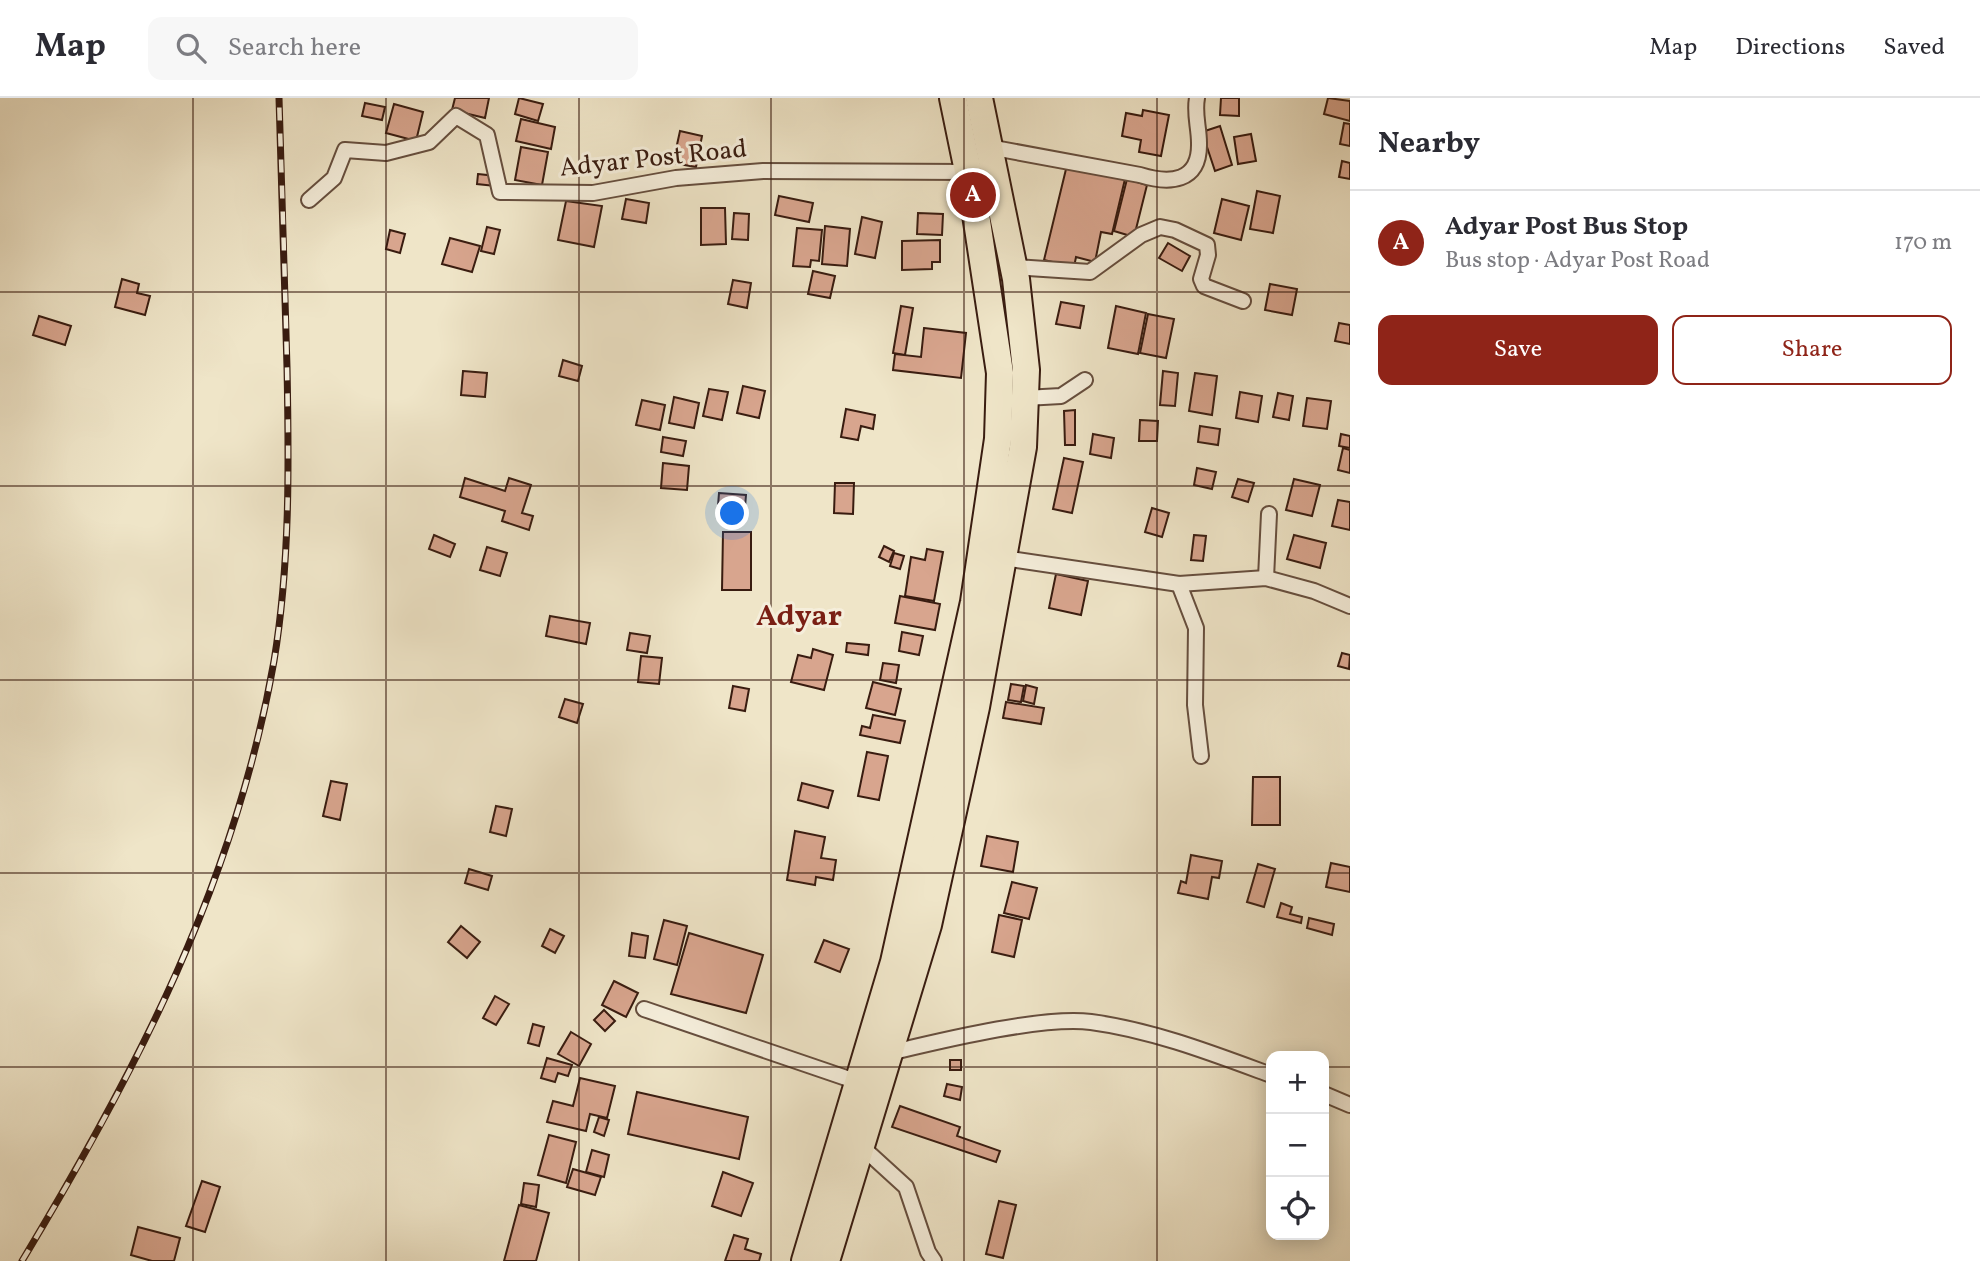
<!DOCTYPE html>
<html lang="en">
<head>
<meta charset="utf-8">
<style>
  body { margin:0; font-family:Vollkorn,serif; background:#f7f7f7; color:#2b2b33 }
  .controls { position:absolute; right:21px; bottom:21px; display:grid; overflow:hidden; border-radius:14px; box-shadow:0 4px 18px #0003 }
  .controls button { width:63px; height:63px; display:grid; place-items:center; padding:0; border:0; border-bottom:2px solid #e1e1e2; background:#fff; color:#2b2b33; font:35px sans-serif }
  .you { position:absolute; left:733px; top:416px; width:24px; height:24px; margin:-18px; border:5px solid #fff; border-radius:50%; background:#1a73e8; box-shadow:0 0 0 10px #1a73e833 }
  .badge { display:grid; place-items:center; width:46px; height:46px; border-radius:50%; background:#8f2418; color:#fff; font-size:23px; font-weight:700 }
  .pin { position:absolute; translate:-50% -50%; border:4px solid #fff; box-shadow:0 2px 7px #0006 }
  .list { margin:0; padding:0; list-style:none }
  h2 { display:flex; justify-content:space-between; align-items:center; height:91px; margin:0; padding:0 28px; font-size:30px }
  h2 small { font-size:23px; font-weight:400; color:#7c7c81 }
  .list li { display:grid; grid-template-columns:46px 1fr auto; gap:21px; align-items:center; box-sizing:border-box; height:105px; padding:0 28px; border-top:2px solid #e1e1e2 }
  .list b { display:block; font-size:26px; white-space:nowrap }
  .list p { margin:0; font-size:23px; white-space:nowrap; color:#7c7c81 }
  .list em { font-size:23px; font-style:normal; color:#7c7c81 }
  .actions { display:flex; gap:14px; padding:21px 28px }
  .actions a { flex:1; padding:16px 0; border:2px solid #8f2418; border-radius:14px; text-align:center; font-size:24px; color:#8f2418 }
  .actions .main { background:#8f2418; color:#fff }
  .icon { flex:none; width:38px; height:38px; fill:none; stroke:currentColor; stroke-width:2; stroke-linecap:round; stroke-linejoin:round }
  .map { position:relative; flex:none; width:1350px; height:1163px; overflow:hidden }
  header { display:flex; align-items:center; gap:42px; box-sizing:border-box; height:98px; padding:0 35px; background:#fff; border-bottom:2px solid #e1e1e2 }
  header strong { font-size:33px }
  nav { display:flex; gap:38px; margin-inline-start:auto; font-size:24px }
  .search { width:490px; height:63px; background:#f7f7f7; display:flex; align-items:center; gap:18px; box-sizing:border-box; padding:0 24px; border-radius:14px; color:#7c7c81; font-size:26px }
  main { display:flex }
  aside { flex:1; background:#fff }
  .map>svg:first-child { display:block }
  .building { fill:#d8a58e; stroke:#391c10; stroke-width:2 }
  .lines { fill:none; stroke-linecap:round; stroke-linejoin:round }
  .street-casing { stroke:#664e3e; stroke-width:18 }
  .highway-casing { stroke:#391c10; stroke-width:30 }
  .street { stroke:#f5eedb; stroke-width:14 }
  .highway { stroke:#efe5c8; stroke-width:26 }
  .rail-casing { stroke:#391c10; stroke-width:7 }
  .rail { stroke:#f5eedb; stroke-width:4.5; stroke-dasharray:13; stroke-linecap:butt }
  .grid { fill:none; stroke:#391c10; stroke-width:2; stroke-opacity:0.55 }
  .labels { text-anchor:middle; stroke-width:6; stroke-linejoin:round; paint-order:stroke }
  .street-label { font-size:26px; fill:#391c10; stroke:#f5eedb }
  .quarter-label { font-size:30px; font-weight:bold; fill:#7a1f14; stroke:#f5eedb }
</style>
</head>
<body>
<header>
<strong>Map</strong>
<div class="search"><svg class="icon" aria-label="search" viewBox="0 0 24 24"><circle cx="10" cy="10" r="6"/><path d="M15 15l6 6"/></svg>Search here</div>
<nav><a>Map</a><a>Directions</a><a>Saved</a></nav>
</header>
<main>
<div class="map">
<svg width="1350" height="1163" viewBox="0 0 1350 1163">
  <rect width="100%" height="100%" fill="#efe5c8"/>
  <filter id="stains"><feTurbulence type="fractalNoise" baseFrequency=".00286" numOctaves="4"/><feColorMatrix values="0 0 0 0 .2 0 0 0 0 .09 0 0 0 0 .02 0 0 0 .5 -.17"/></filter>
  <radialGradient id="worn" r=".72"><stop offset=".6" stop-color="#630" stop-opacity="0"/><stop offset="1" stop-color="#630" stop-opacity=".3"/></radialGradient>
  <g class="building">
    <path d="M455,0H489L485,20L452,12Z"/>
    <path d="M519,0L543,6L538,23L515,16Z"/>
    <path d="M1221,0H1239V18L1220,17Z"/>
    <path d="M1328,0L1350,3V23L1324,16Z"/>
    <path d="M365,5L385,9L382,22L362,18Z"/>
    <path d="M394,6L423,14L416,43L386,35Z"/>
    <path d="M1143,12L1169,17L1161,58L1139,54L1141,42L1122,38L1126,15L1142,18Z"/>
    <path d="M521,21L555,29L551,51L516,43Z"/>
    <path d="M1344,25L1350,26V48L1340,46Z"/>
    <path d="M1220,28L1232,67L1215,73L1202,34Z"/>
    <path d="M680,33L702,38L696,69L673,65Z"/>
    <path d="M1251,36L1256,63L1238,66L1234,39Z"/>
    <path d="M521,49L548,54L542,87L515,82Z"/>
    <path d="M1342,63L1350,65V81L1339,79Z"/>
    <path d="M1067,67L1125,81L1112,136L1101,134L1095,164L1076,159L1074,169L1044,162Z"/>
    <path d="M478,76L496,78L495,88L477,86Z"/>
    <path d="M1127,81L1147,87L1134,139L1114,133Z"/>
    <path d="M1257,93L1280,98L1273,135L1250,131Z"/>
    <path d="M779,98L813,105L809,124L775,117Z"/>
    <path d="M626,101L649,105L646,125L622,121Z"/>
    <path d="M1222,101L1249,108L1241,142L1214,135Z"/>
    <path d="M566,103L602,108L594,149L558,142Z"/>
    <path d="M701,110H725L726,146L701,147Z"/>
    <path d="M734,115L749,116L748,142L732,141Z"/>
    <path d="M918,115L943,116L942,137L917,136Z"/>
    <path d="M862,119L882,124L875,160L855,156Z"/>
    <path d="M825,128L850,131L847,168L822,166Z"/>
    <path d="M487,129L500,132L494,156L481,153Z"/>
    <path d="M797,130L822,132L819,163L811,162L810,169L793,168Z"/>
    <path d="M390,132L405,136L400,155L386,151Z"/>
    <path d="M450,140L480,148L472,174L442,166Z"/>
    <path d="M940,142V164H932V171L902,172V143Z"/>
    <path d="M1168,145L1190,158L1182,173L1159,160Z"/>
    <path d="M813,173L835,178L830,200L808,196Z"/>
    <path d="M122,181L139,186L137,195L150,198L145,217L115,209Z"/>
    <path d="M733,182L751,185L747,210L728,206Z"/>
    <path d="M1270,186L1297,191L1292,217L1265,212Z"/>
    <path d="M1061,204L1084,208L1080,230L1056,226Z"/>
    <path d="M901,208L913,210L905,257L893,255Z"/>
    <path d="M1116,208L1146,215L1138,256L1108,250Z"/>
    <path d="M1148,216L1174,221L1166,260L1140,255Z"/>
    <path d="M39,218L71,228L65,247L33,237Z"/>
    <path d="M1339,225L1350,227V246L1335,243Z"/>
    <path d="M924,230L966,235L961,280L893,272L895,256L921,259Z"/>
    <path d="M563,262L582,268L578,283L559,278Z"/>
    <path d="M463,273L487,275L485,299L461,297Z"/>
    <path d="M1163,273L1178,275L1175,308L1160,307Z"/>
    <path d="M1195,275L1217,278L1212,317L1189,313Z"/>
    <path d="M743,288L765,293L759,320L737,315Z"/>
    <path d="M709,291L728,294L722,322L703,318Z"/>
    <path d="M1240,294L1262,298L1258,324L1236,320Z"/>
    <path d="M1278,295L1293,298L1289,322L1273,319Z"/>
    <path d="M674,299L699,305L694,330L669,325Z"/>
    <path d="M1307,300L1331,303L1327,331L1303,328Z"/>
    <path d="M642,302L665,307L660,332L636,327Z"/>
    <path d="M846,311L875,317L873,331L861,328L858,342L841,339Z"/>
    <path d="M1075,312V347H1065L1064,313Z"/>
    <path d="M1140,322L1158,323L1157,343H1139Z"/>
    <path d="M1200,328L1220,331L1218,347L1198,344Z"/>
    <path d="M1093,336L1114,340L1111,360L1090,356Z"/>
    <path d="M1341,336L1350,338V350L1339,348Z"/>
    <path d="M663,339L686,343L683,358L661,354Z"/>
    <path d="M1343,350L1350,352V375L1338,372Z"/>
    <path d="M1064,360L1083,364L1072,415L1053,411Z"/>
    <path d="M663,365L689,368L687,392L661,390Z"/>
    <path d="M1197,370L1216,374L1212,391L1194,387Z"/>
    <path d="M465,380L505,393L509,380L531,387L522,415L533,418L529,432L502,423L505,413L460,399Z"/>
    <path d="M1238,381L1254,385L1248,404L1232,399Z"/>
    <path d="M1294,381L1320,387L1312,418L1286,412Z"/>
    <path d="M835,385H854L853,416L834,415Z"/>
    <path d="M719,395L746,397L744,422L717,420Z"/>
    <path d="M1338,402L1350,404V432L1332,428Z"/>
    <path d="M1152,410L1169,415L1162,439L1145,434Z"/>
    <path d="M723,434H751V492H722Z"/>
    <path d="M434,437L455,446L450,459L429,451Z"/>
    <path d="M1194,437L1206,438L1203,463L1191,462Z"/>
    <path d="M1294,437L1326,445L1320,470L1287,461Z"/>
    <path d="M884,448L894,453L889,464L879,459Z"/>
    <path d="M487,449L507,455L500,478L480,472Z"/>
    <path d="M927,451L943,454L934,503L905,498L911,459L925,462Z"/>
    <path d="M894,455L904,458L900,471L890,468Z"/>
    <path d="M1056,476L1088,483L1081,517L1049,510Z"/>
    <path d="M900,498L940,506L935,532L895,525Z"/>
    <path d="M550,518L590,525L586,546L546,538Z"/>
    <path d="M902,534L923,538L919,557L899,553Z"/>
    <path d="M630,535L650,538L647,555L627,552Z"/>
    <path d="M847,545L869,547L868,557L846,554Z"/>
    <path d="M813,551L833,557L824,592L791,584L798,557L811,560Z"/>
    <path d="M1342,555L1350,557L1349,571L1338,568Z"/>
    <path d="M641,558L662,560L659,586L638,584Z"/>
    <path d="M883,565L899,567L896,585L880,582Z"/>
    <path d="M873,584L901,591L895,617L866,610Z"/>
    <path d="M1011,586L1024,588L1021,604L1008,602Z"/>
    <path d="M1026,587L1037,590L1034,606L1023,603Z"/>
    <path d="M733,588L749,591L745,613L729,610Z"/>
    <path d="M565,601L583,606L577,625L559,619Z"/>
    <path d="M1006,604L1044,610L1041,626L1003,620Z"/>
    <path d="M873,617L905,623L900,645L860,637L862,628L870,630Z"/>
    <path d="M867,654L888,658L879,702L858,698Z"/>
    <path d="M1253,679H1280V727H1252Z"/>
    <path d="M331,683L347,686L340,722L323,718Z"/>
    <path d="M802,685L833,693L828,710L798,702Z"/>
    <path d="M496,708L512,711L506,738L490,734Z"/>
    <path d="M795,733L825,739L821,760L836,762L833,782L816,779L815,787L787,782Z"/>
    <path d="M987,738L1018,744L1013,774L981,768Z"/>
    <path d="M1191,757L1222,763L1219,780L1212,779L1208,801L1178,795L1181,783L1186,785Z"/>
    <path d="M1331,765L1350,769V794L1326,789Z"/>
    <path d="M1258,766L1275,771L1264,809L1247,804Z"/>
    <path d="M469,771L492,778L488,792L465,785Z"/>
    <path d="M1012,784L1037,790L1029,821L1004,815Z"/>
    <path d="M1281,805L1292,809L1290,816L1302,819L1301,825L1277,819Z"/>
    <path d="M999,817L1022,822L1014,859L992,854Z"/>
    <path d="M1309,820L1334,826L1332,837L1307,830Z"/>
    <path d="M664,822L687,828L677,867L654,861Z"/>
    <path d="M461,828L480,844L467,860L448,844Z"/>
    <path d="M550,831L564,838L555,855L542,848Z"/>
    <path d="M632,835L648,838L645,860L629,858Z"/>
    <path d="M689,835L763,857L746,915L671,896Z"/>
    <path d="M824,842L849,851L840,874L815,864Z"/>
    <path d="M614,883L638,895L626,919L602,907Z"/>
    <path d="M495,898L509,906L496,927L483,920Z"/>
    <path d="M604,912L615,923L605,933L594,922Z"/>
    <path d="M533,926L544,929L539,948L528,945Z"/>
    <path d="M571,934L591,946L579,968L558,956Z"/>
    <path d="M547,960L572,967L568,978L558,975L555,984L541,980Z"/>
    <rect x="950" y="962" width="11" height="10"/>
    <path d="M580,980L615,988L607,1020L590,1016L586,1033L547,1024L553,1003L573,1008Z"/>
    <path d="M947,986L962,989L960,1002L944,998Z"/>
    <path d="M637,994L748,1019L739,1061L628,1036Z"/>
    <path d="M900,1008L960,1029L957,1038L1000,1053L996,1064L892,1029Z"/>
    <path d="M599,1019L609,1022L604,1038L594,1034Z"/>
    <path d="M549,1037L576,1044L566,1085L538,1077Z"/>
    <path d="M592,1052L609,1057L604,1079L586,1074Z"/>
    <path d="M573,1071L601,1079L595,1097L567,1089Z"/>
    <path d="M723,1074L753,1085L741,1118L712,1108Z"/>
    <path d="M202,1083L220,1089L205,1134L186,1128Z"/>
    <path d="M524,1085L539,1087L536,1109L521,1106Z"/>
    <path d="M999,1103L1016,1107L1003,1160L986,1156Z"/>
    <path d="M519,1107L549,1115L536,1163H504Z"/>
    <path d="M138,1129L180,1140L174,1163H152L131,1157Z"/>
    <path d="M734,1137L748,1141L745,1151L761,1156L759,1163H725Z"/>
  </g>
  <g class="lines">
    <g class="street-casing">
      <g id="street">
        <path d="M989,49L1140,77C1169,86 1200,85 1199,45C1199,29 1194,16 1197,0"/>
        <path d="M309,102L334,80L345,52L386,55L429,44L456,18L487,37L500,94L593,95L676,80L763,73L967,74"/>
        <path d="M1014,169L1090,174L1141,137L1160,129L1175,132L1207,147L1208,157L1201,181L1204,188L1243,203"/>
        <path d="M1025,300L1061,298L1085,282"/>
        <path d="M1003,460L1179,486L1266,480L1314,493L1350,508"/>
        <path d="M1266,480L1269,416"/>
        <path d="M1179,486L1196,530L1195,607L1201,658"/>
        <path d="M644,911L858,984"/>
        <path d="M889,955C940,943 1040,918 1091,924C1152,932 1214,956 1271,977"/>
        <path d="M1324,996L1350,1007"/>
        <path d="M861,1048L906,1089L928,1154L934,1163"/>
      </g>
    </g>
    <g class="highway-casing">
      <g id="highway">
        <path d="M805,1163L894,864L974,504L998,341L1000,275L973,97L953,0"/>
        <path d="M826,1163L928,827L976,609L1023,349L1026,272L1016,181L979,0"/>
      </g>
    </g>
    <use href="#street" class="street"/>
    <use href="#highway" class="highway"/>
    <g class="rail-casing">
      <path id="rail" d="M22,1163C137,972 235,785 274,563C290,466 289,367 287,269C285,180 282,90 279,0"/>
    </g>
    <use href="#rail" class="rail"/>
  </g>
  <path class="grid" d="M193,0V1163M386,0V1163M579,0V1163M771,0V1163M964,0V1163M1157,0V1163M0,194H1350M0,388H1350M0,582H1350M0,775H1350M0,969H1271M1324,969H1350"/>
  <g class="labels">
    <g class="street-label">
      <text transform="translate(653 59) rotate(-6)" y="9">Adyar Post Road</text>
    </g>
    <g class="quarter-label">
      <text x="799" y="527">Adyar</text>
    </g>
  </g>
  <rect width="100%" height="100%" filter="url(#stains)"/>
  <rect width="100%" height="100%" fill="url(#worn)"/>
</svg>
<div class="controls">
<button>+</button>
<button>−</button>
<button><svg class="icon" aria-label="locate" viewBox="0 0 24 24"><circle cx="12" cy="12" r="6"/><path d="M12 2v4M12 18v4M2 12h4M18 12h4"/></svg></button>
</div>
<div class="you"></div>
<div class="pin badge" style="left:973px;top:97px">A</div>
</div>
<aside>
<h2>Nearby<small></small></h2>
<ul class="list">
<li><span class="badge">A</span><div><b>Adyar Post Bus Stop</b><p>Bus stop · Adyar Post Road</p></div><em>170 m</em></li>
</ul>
<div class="actions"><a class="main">Save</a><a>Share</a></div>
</aside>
</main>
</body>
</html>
